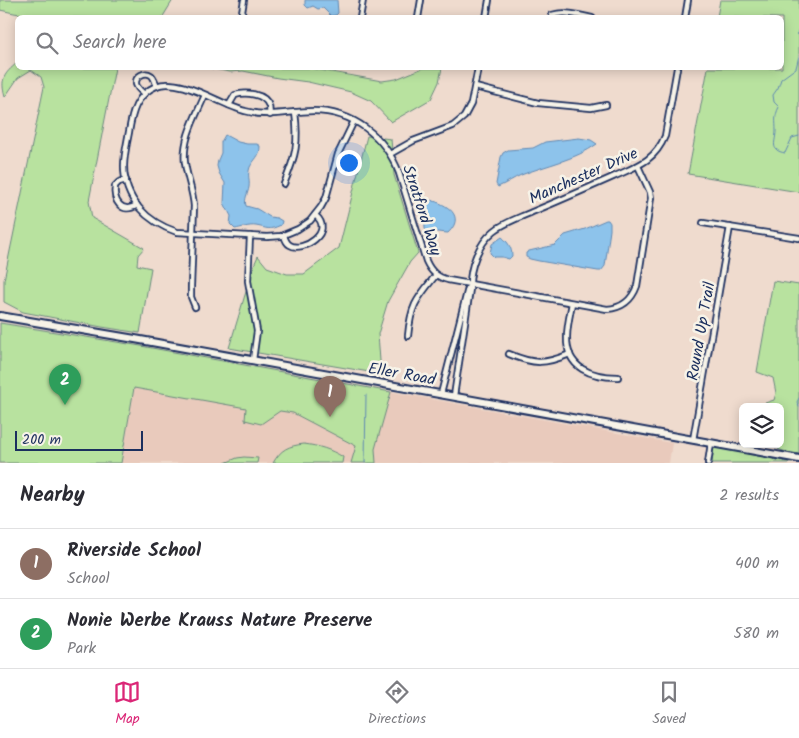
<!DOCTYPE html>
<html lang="en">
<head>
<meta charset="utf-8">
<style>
  body { margin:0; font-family:Kalam,sans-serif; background:#f7f7f7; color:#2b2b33 }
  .controls { position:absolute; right:15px; bottom:15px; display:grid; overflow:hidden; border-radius:8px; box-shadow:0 2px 12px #0003 }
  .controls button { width:45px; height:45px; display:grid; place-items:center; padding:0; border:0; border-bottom:1px solid #e1e1e2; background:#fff; color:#2b2b33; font:25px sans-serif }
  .scale { position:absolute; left:15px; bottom:12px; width:128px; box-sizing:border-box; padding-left:5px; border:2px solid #1b2f5e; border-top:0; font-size:14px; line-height:18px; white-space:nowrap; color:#1b2f5e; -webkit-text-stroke:4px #f7f3e8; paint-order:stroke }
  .you { position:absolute; left:348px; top:162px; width:18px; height:18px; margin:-12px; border:4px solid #fff; border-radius:50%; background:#1a73e8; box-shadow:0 0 0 8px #1a73e833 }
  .badge { display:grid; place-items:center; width:32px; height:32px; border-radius:50%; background:#db2777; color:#fff; font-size:16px; font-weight:700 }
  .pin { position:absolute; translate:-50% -41px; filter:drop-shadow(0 1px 2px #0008) }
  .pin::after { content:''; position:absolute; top:26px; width:18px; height:15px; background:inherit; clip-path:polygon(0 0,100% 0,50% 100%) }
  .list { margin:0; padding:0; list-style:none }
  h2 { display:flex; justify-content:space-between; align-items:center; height:65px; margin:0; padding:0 20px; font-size:21px }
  h2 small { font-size:16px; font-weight:400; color:#7c7c81 }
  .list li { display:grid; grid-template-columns:32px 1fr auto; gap:15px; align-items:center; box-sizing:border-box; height:70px; padding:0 20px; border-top:1px solid #e1e1e2 }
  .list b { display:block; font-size:19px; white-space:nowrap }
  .list p { margin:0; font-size:16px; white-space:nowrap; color:#7c7c81 }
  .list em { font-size:16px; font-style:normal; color:#7c7c81 }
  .icon { flex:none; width:28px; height:28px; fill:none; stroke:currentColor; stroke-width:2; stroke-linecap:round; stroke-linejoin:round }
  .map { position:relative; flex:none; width:799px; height:463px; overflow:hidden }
  .search { position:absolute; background:#fff; box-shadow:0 2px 12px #0003; left:15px; right:15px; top:15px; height:55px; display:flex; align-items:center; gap:12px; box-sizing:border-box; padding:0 18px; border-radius:8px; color:#7c7c81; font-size:19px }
  .sheet { height:205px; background:#fff }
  nav { display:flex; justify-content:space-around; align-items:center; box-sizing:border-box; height:70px; border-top:1px solid #e1e1e2; background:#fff; font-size:14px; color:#7c7c81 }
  nav a { display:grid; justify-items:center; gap:2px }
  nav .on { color:#db2777 }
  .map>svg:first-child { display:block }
  .built { fill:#e9cabc }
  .green { fill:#b8e29f; stroke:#6a887e }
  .water { fill:#8dc3eb; stroke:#5f88b3 }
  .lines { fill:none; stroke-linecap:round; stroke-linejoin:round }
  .stream { stroke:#5f88b3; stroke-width:1 }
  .street-casing { stroke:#1b2f5e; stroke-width:8 }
  .secondary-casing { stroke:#1b2f5e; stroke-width:10 }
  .street { stroke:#f7f3e8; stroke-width:4.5 }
  .secondary { stroke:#f7f3e8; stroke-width:6 }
  .labels { text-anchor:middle; stroke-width:5; stroke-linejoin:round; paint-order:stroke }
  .street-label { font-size:16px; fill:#1b2f5e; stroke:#f7f3e8 }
</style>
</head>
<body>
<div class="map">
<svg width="799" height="463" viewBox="0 0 799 463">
  <rect width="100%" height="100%" fill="#efdbce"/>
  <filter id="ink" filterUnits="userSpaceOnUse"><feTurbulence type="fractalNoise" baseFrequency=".02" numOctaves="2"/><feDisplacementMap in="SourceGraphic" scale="10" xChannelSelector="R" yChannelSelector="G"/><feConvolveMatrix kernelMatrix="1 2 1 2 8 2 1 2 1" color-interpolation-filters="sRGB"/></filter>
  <g filter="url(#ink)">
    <path class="built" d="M141,346L672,443L669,463H121Z"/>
    <g class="green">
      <path d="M0,0H173L162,18L34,17L33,16L14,13L0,10Z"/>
      <path d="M720,0H799V192L688,174L708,68H782V18L717,17Z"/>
      <path d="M17,63L18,68H115L89,201L92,218L144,248L138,255L137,265L151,268L140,333L102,327L23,312L4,302V280L44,87L41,77L31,70L18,78L5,97C0,79 4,74 17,63Z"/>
      <path d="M208,68H309L382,81L396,79L423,68H442L439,82L431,99L391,122L371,101L351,92L308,82L278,78L243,71L230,72Z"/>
      <path d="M367,136L391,139L394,175L418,253L410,262L388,301L378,334L381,374L229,348L254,265L258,256L267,267L287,274H304L339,248Z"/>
      <path d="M773,281L799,285V454L786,452L778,449L777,444H780V407H766L765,403L774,400L776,393L773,378L757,372Z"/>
      <path d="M0,323L141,346L391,392L375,449L376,463H351L356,446L293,413L280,411L261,424L245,420L246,408L134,388L121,463H0Z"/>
      <path d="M304,444C319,446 330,449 343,457L342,463H273C281,449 288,446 304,444Z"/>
      <path d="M714,447L793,463H712Z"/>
      <path d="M244,457L258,458L257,463H225L237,458Z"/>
    </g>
    <g class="water">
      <path d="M305,0H337L338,13L336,15L331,16L323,8L318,9L313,6L308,8L305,5Z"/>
      <path d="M225,135L238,142L247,144H257L260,146C260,157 254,159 250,167C247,176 250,179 249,187C248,194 244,198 246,206L257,209L270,217L277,218L282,221L281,225C268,231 268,228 256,226C249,225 241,228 235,229L230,224L231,216L224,203L225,183L219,173L217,166L218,160L221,153V142Z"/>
      <path d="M579,138L591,140L597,144C575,160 546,165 521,175C514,178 507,183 500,186L498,187L496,184L501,157L503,153L508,150L533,148L545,142Z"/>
      <path d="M430,200C447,204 466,216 448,233L427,231L425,229C425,219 421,208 430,200Z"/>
      <path d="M606,220H608L610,223V230L605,266L601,271H598L539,261L530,259L526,257V253L529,251L555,245L565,235L585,229Z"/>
      <path d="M502,237C508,242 512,248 512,256L509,259L502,257H494L490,253L492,244Z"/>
    </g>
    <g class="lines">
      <g class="stream">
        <path d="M799,28L797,34L799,35"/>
        <path d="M799,56L796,68L781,79L778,88L773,95L774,102L779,107C774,117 776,121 776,131C776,142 769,150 785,153L792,138L799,136"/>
        <path d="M799,398L797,402L799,407"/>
        <path d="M365,463L366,395"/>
      </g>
      <g class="street-casing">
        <g id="street">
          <path d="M552,15C565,11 579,15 592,18"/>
          <path d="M241,18L244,0"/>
          <path d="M360,18L363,0"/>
          <path d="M418,18L421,0"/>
          <path d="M486,18L489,0"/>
          <path d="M685,18L688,0"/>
          <path d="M475,87L538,103L591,108L606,105"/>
          <path d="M144,94C141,91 137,88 136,84C135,76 145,71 151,75C154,77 155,82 157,86"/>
          <path d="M229,105L235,95C245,92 265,93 269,106C270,109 269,112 270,115"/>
          <path d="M354,121L338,154L326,198L321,207L310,221L298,229L281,236L267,237L177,232C147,222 124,200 124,166C124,155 127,143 129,132C132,113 136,95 156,86C181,76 220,105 245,111C270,118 289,111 313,111C353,111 385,136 399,173L426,261C431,272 437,277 448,280L607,309C623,308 632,300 637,286L651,198L650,192L638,166"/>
          <path d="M390,154L413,141L453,126L464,117L471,104L478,68"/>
          <path d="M126,180L119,182L115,186C113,200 121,215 137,205"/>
          <path d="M284,184C296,155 299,143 295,112"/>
          <path d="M703,223L799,238"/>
          <path d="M284,235C285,239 286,243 290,245C302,253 336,232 315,215"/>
          <path d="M250,236L248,281L257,331L253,360"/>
          <path d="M572,303C570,314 567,326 567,337C566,369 592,377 618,377"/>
          <path d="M195,307L191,297V286L194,206C193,191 187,178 185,163C182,139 196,116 205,95"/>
          <path d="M408,336C411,304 417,299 436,275"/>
          <path d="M509,354C535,365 545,364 570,354"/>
          <path d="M441,394L468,288"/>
          <path d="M454,396L470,289C469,268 478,244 494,231C505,222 519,218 532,212C559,201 586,189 613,177C637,166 655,161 665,136L677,68"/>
          <path d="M693,440L730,227"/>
          <path d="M708,463L711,443"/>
        </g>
      </g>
      <g class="secondary-casing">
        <path id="secondary" d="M0,316L135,339L799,459"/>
      </g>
      <use href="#street" class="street"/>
      <use href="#secondary" class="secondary"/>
    </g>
  </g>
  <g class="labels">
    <g class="street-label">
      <text transform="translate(583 175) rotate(-24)" y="6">Manchester Drive</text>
      <text transform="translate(423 210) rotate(72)" y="6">Stratford Way</text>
      <text transform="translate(700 331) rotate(-80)" y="6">Round Up Trail</text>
      <text transform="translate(402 373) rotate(10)" y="6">Eller Road</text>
    </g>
  </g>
</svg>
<div class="controls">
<button><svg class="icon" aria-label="layers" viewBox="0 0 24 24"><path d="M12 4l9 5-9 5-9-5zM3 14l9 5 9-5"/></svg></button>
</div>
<div class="scale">200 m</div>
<div class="you"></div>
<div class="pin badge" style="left:330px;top:417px;background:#8d6e63">1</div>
<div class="pin badge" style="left:65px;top:405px;background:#2e9e5b">2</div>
<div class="search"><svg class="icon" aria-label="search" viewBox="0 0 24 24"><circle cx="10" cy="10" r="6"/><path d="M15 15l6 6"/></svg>Search here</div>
</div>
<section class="sheet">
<h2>Nearby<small>2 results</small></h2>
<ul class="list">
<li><span class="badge" style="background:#8d6e63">1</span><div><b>Riverside School</b><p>School</p></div><em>400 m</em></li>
<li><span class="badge" style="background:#2e9e5b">2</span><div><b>Nonie Werbe Krauss Nature Preserve</b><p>Park</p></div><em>580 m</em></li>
</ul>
</section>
<nav>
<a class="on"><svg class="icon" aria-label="map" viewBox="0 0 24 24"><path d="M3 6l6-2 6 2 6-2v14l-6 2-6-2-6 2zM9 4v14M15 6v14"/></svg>Map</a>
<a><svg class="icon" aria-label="directions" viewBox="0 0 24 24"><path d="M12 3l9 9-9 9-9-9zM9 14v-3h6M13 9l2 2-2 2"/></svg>Directions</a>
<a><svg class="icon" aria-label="saved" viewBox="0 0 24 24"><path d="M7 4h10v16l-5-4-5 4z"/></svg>Saved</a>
</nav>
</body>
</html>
